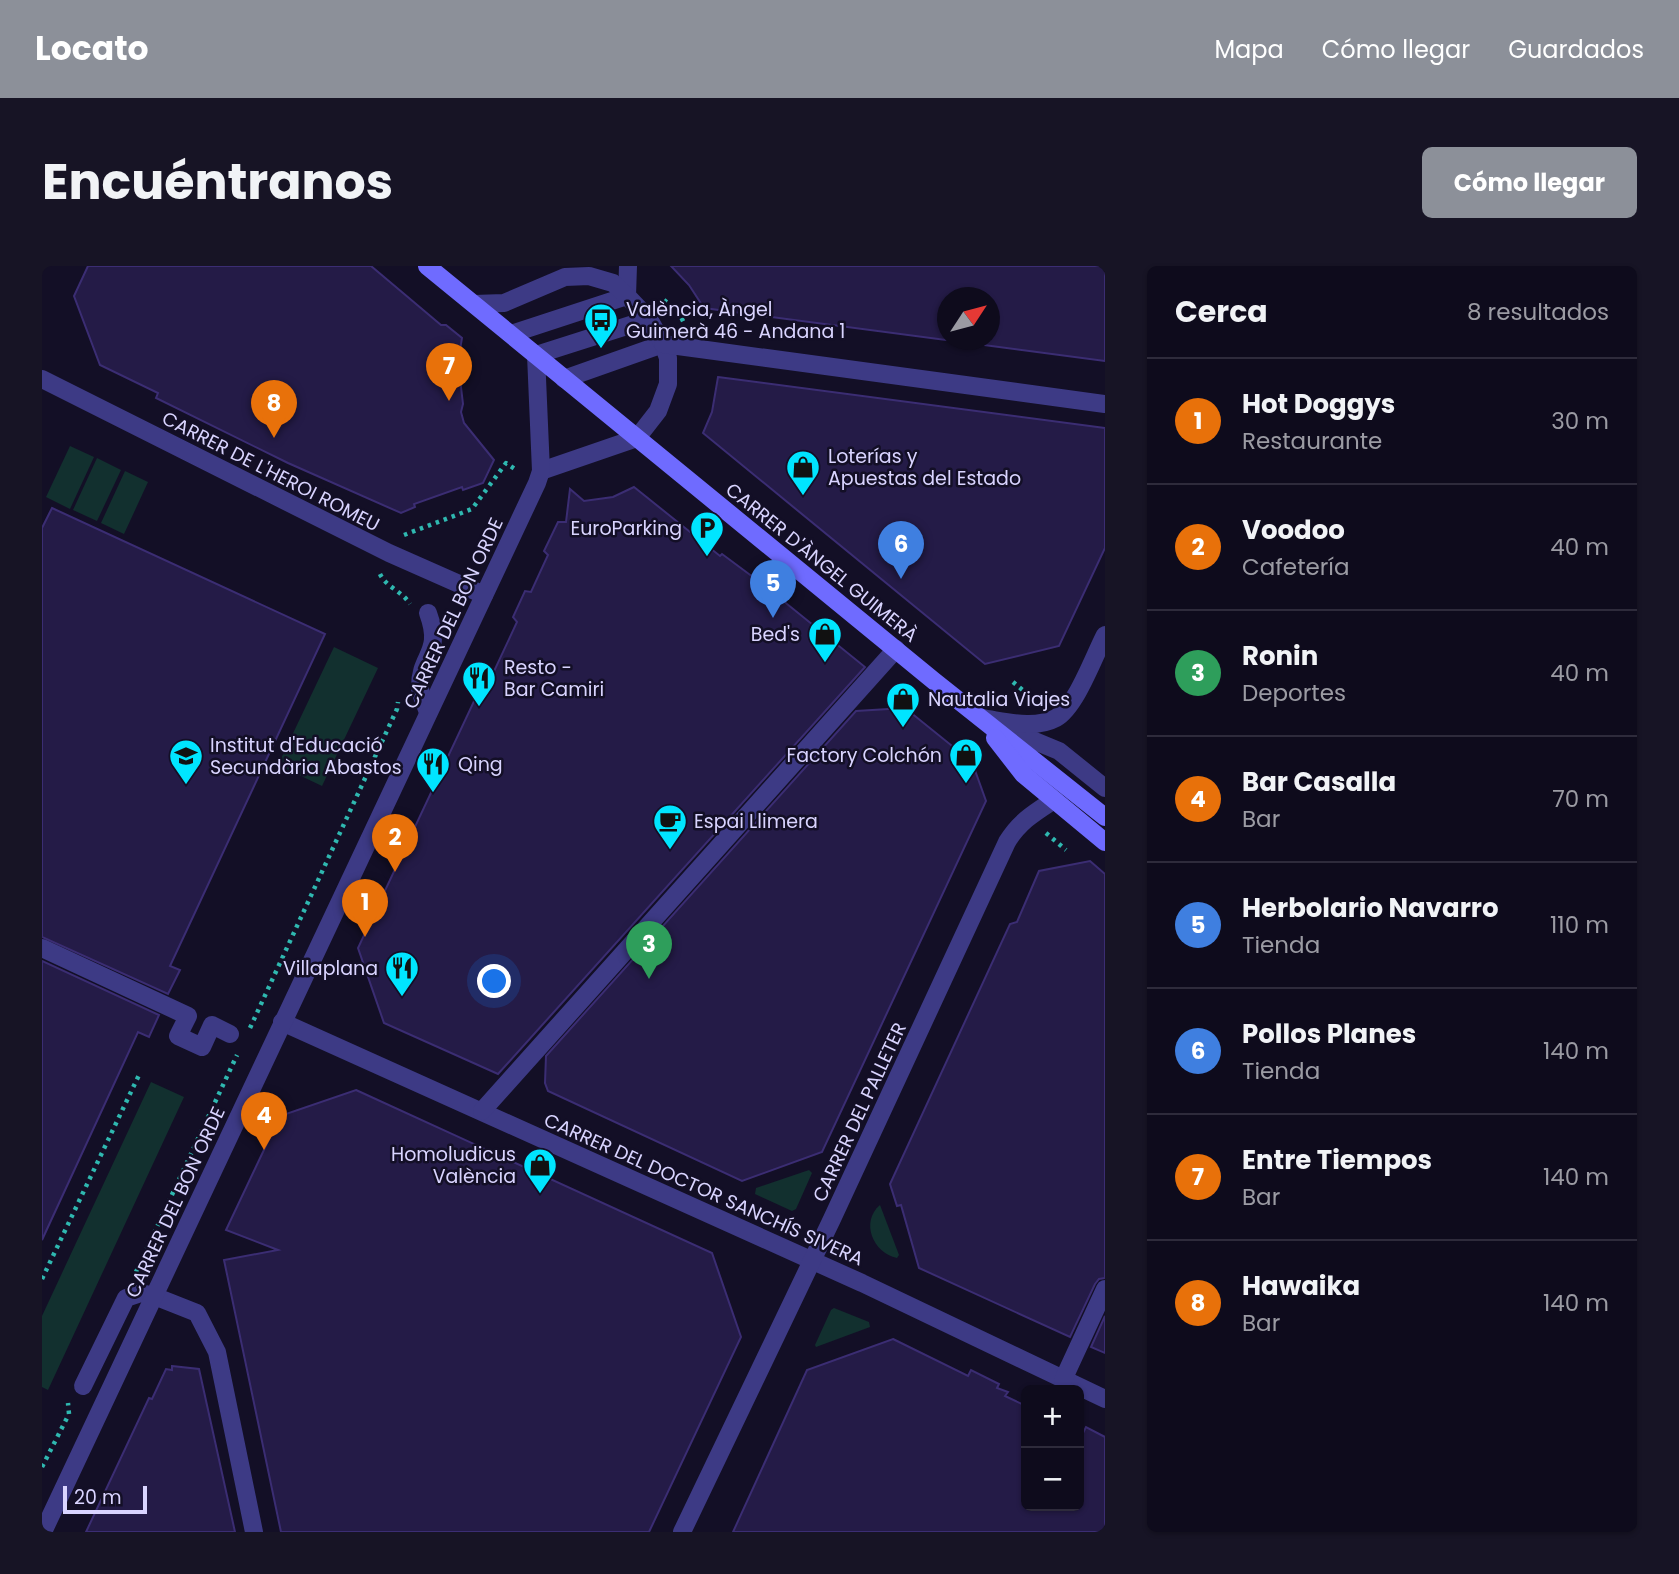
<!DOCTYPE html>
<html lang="es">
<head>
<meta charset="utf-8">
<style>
  body { margin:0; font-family:Poppins,sans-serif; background:#171425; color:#f1f3f6 }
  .controls { position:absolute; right:21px; bottom:21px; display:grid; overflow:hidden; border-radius:10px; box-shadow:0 2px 5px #0004 }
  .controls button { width:63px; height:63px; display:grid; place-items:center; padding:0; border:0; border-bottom:2px solid #2e2b3b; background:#0e0b1c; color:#f1f3f6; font:35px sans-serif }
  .compass { position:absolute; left:895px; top:21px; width:63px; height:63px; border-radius:50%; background:#0e0b1c; box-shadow:0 2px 5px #0004; rotate:54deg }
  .scale { position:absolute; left:21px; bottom:18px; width:84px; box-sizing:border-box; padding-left:7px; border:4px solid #d9d4ff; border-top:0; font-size:19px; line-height:24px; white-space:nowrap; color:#d9d4ff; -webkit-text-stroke:5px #130f26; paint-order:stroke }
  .you { position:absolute; left:453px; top:716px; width:24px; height:24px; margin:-18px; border:5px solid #fff; border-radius:50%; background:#1a73e8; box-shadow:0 0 0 10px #1a73e833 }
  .badge { display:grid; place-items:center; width:46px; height:46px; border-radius:50%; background:#8c9099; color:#fff; font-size:23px; font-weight:700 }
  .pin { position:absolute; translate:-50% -58px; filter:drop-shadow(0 2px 4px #0008) }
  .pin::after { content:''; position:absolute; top:37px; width:24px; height:21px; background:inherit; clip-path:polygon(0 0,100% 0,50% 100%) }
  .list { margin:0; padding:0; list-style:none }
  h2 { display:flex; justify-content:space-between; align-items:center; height:91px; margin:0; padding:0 28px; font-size:30px }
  h2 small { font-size:23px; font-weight:400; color:#9b9ba3 }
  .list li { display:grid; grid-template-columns:46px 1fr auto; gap:21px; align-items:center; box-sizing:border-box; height:126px; padding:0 28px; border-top:2px solid #2e2b3b }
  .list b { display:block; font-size:26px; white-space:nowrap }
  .list p { margin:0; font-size:23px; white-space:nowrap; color:#9b9ba3 }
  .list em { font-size:23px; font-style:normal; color:#9b9ba3 }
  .map { position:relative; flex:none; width:1063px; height:1266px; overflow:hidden; border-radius:10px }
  header { display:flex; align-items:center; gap:42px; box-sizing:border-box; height:98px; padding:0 35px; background:#8c9099; color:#fff }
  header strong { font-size:33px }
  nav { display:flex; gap:38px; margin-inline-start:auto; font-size:24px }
  .intro { display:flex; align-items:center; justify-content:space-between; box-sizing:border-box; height:168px; padding:0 42px }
  h1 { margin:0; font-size:49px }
  .button { padding:18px 32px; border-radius:10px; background:#8c9099; color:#fff; font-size:24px; font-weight:700 }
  main { display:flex; gap:42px; padding:0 42px }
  aside { flex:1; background:#0e0b1c; border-radius:10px; box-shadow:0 2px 5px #0004 }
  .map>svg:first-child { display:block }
  .green { fill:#12302f }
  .building { fill:#241b47; stroke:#3b2d73; stroke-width:2; fill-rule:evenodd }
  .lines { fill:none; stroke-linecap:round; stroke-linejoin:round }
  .path { stroke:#2fb8b0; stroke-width:4.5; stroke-dasharray:3.5 5; stroke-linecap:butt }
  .service { stroke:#3d3a85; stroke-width:18 }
  .pedestrian { stroke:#3d3a85; stroke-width:18 }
  .minor { stroke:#3d3a85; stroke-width:18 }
  .secondary { stroke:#6f6bff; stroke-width:18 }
  .labels { text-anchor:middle; stroke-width:5; stroke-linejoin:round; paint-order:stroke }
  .poi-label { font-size:19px; fill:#d9d4ff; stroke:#130f26; text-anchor:start }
  .street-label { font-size:19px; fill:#d9d4ff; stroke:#130f26 }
</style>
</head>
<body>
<header>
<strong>Locato</strong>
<nav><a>Mapa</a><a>Cómo llegar</a><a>Guardados</a></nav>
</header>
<div class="intro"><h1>Encuéntranos</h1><a class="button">Cómo llegar</a></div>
<main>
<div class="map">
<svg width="1063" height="1266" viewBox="0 0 1063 1266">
  <rect width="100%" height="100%" fill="#130f26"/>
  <g class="green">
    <path d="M28,180L52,191L28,243L4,231Z"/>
    <path d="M55,192L79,204L55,255L31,244Z"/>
    <path d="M83,205L106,216L82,268L59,257Z"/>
    <path d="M292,381L336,402L280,520L236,499Z"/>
    <path d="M109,816L142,831L6,1124L0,1121V1050Z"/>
    <path d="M767,904L770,907L754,943L750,945L713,928L714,922Z"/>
    <path d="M838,939L857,989L855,992C831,987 818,956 838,939Z"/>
    <path d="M792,1042L827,1056L828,1061L774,1081L773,1079L789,1044Z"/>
  </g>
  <g class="building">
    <path d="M46,0H329L399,59H404L420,72L416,96L421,138L419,146L422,157L452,194L441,217L421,224L420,221L372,238L373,241L359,247L246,197L114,132L116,127L58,99L32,30Z"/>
    <path d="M629,0H1063V95L662,42L647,19ZM906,32H948V74H906Z"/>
    <path d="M676,111L1063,162V282L1017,380L943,398L661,167L670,146Z"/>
    <path d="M592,221L678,290L680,288L719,317L823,401L456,808L342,757L316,682L442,414L447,416L475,356L471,351L483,325L489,326L506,289L502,285L516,256H524L528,223L542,235L571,231Z"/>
    <path d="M10,242L283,368L128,700L138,704L126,728L0,671V262Z"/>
    <path d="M863,442L930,496L944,535L780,886L700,915L506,825L503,817L504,790L814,445Z"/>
    <path d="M1048,595L1063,608V1012L1057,1013L1053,1018L1028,1071L877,1002L859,939L855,940L848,918L968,658L975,656L997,605Z"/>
    <path d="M0,695L117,749L107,771L96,766L0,974Z"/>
    <path d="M314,824L670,987L699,1071L607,1266H239L182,994L236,984L184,964L238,850Z"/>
    <path d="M1063,1050V1087L1049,1081Z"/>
    <path d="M851,1073L926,1110L929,1104L957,1118L955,1122L966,1126L963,1130L984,1140V1240H1037V1175L1044,1161L1063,1171V1266H691L765,1104Z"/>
    <path d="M130,1100L157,1103L193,1266H44L107,1132L110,1133L124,1103L130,1104Z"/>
  </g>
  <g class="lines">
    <g class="path">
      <path d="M622,34L637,47L643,59"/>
      <path d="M362,269L430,243L464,197L476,205"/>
      <path d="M338,308C344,321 360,325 368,338"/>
      <path d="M971,416L994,435"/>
      <path d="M1004,567L1024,584"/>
      <path d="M208,762L355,443L356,436"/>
      <path d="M94,1006L195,789"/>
      <path d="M0,1013L97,809"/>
      <path d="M0,1201L27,1148L26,1137"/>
    </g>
    <g class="service">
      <path d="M469,68L585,30"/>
      <path d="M494,89L607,53"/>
      <path d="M522,113L621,78"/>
      <path d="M386,347C401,388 378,387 378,421C378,429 384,439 386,447"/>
      <path d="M949,457L1017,485L1063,522"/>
      <path d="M41,1120L84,1032L99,1027L112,1030"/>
    </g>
    <path class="pedestrian" d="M0,682L146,750L136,770L160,781L170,759L188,768"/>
    <g class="minor">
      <path d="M585,30L586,0"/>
      <path d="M432,38L462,37L523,11L547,10L571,17L585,30L607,53L621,78L626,92V118L616,145L595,172L499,205"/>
      <path d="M621,78L1063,138"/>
      <path d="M0,113L347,287L442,329"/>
      <path d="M939,452C962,455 992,464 1014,452C1034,441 1052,390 1063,369"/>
      <path d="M240,756L820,1017L1063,1133"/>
      <path d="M440,845L854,383"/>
      <path d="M112,1030L155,1047L175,1086L212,1266"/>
      <path d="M1021,1114L1063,1023"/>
      <path d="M1,1266L495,217L499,205L494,89"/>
      <path d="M640,1266L790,953L965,576C977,556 992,547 1012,534"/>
    </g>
    <g class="secondary">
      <path d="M385,0L892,415L1063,551"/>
      <path d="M953,472L981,508L1063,576"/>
    </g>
  </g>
  <defs>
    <g id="bus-pin" transform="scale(1.75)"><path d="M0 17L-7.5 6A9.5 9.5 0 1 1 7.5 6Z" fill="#00e5ff" stroke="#130f26"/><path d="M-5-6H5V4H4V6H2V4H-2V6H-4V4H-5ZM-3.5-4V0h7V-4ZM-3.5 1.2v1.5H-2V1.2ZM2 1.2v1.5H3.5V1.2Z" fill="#111"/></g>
    <g id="shop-pin" transform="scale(1.75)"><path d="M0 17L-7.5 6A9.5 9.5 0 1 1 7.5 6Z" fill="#00e5ff" stroke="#130f26"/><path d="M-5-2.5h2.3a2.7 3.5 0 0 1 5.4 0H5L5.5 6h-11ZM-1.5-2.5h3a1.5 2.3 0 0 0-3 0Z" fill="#111"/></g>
    <g id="parking-pin" transform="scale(1.75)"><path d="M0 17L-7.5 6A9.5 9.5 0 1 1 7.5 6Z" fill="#00e5ff" stroke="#130f26"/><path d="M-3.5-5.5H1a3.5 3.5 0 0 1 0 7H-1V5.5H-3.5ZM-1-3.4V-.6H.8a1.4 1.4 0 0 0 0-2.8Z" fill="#111"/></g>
    <g id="restaurant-pin" transform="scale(1.75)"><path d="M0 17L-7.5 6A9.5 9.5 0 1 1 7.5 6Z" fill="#00e5ff" stroke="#130f26"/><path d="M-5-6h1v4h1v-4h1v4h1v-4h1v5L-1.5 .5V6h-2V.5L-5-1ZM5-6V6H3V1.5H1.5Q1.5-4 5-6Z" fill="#111"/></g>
    <g id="school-pin" transform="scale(1.75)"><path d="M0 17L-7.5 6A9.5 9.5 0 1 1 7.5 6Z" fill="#00e5ff" stroke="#130f26"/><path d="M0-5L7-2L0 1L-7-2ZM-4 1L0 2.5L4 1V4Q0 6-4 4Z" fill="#111"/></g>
    <g id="cafe-pin" transform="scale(1.75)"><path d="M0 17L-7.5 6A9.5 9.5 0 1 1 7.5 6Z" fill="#00e5ff" stroke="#130f26"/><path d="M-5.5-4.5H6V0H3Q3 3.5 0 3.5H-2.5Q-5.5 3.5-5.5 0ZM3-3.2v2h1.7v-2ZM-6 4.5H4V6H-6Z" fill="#111"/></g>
  </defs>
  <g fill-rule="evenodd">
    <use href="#bus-pin" x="559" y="54"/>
    <use href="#shop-pin" x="761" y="201"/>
    <use href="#parking-pin" x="665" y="262"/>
    <use href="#shop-pin" x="783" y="368"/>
    <use href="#restaurant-pin" x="437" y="412"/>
    <use href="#shop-pin" x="861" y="433"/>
    <use href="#shop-pin" x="924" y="489"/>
    <use href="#school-pin" x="144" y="490"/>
    <use href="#restaurant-pin" x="391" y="498"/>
    <use href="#cafe-pin" x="628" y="555"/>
    <use href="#restaurant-pin" x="360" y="702"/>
    <use href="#shop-pin" x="498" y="899"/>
  </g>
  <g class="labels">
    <g class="poi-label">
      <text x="584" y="50">València, Àngel<tspan x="584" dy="22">Guimerà 46 - Andana 1</tspan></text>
      <text x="786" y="197">Loterías y<tspan x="786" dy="22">Apuestas del Estado</tspan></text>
      <text x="640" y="269" text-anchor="end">EuroParking</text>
      <text x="758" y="375" text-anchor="end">Bed's</text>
      <text x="462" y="408">Resto -<tspan x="462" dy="22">Bar Camiri</tspan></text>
      <text x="886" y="440">Nautalia Viajes</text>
      <text x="168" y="486">Institut d'Educació<tspan x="168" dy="22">Secundària Abastos</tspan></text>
      <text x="900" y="496" text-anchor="end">Factory Colchón</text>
      <text x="416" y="505">Qing</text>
      <text x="652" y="562">Espai Llimera</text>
      <text x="336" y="709" text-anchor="end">Villaplana</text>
      <text x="474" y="895" text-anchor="end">Homoludicus<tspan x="474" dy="22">València</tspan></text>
    </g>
    <g class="street-label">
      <text transform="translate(229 205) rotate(27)" y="7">CARRER DE L'HEROI ROMEU</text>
      <text transform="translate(780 296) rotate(39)" y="7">CARRER D'ÀNGEL GUIMERÀ</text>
      <text transform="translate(411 347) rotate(-65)" y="7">CARRER DEL BON ORDE</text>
      <text transform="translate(817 846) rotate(-65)" y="7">CARRER DEL PALLETER</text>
      <text transform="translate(662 923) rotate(24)" y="7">CARRER DEL DOCTOR SANCHÍS SIVERA</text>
      <text transform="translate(133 936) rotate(-65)" y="7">CARRER DEL BON ORDE</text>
    </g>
  </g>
</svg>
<div class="controls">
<button>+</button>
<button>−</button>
</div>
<svg class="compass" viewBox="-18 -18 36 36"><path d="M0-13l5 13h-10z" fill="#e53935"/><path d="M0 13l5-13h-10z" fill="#9b9ba3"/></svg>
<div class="scale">20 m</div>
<div class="you"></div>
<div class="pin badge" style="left:323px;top:671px;background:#e8710a">1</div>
<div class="pin badge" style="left:353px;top:606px;background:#e8710a">2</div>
<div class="pin badge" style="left:607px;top:713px;background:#2e9e5b">3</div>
<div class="pin badge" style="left:222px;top:884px;background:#e8710a">4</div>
<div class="pin badge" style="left:731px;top:352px;background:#3f7fe0">5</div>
<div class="pin badge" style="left:859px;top:313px;background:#3f7fe0">6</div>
<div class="pin badge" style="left:407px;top:135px;background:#e8710a">7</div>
<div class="pin badge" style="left:232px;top:172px;background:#e8710a">8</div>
</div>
<aside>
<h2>Cerca<small>8 resultados</small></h2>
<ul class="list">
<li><span class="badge" style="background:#e8710a">1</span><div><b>Hot Doggys</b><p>Restaurante</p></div><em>30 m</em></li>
<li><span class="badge" style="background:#e8710a">2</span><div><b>Voodoo</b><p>Cafetería</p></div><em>40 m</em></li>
<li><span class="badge" style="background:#2e9e5b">3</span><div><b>Ronin</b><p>Deportes</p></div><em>40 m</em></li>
<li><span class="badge" style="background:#e8710a">4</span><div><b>Bar Casalla</b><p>Bar</p></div><em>70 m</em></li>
<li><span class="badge" style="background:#3f7fe0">5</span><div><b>Herbolario Navarro</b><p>Tienda</p></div><em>110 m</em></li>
<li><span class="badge" style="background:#3f7fe0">6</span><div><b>Pollos Planes</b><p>Tienda</p></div><em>140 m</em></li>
<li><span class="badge" style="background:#e8710a">7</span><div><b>Entre Tiempos</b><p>Bar</p></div><em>140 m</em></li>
<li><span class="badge" style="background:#e8710a">8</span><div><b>Hawaika</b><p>Bar</p></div><em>140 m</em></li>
</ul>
</aside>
</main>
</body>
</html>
